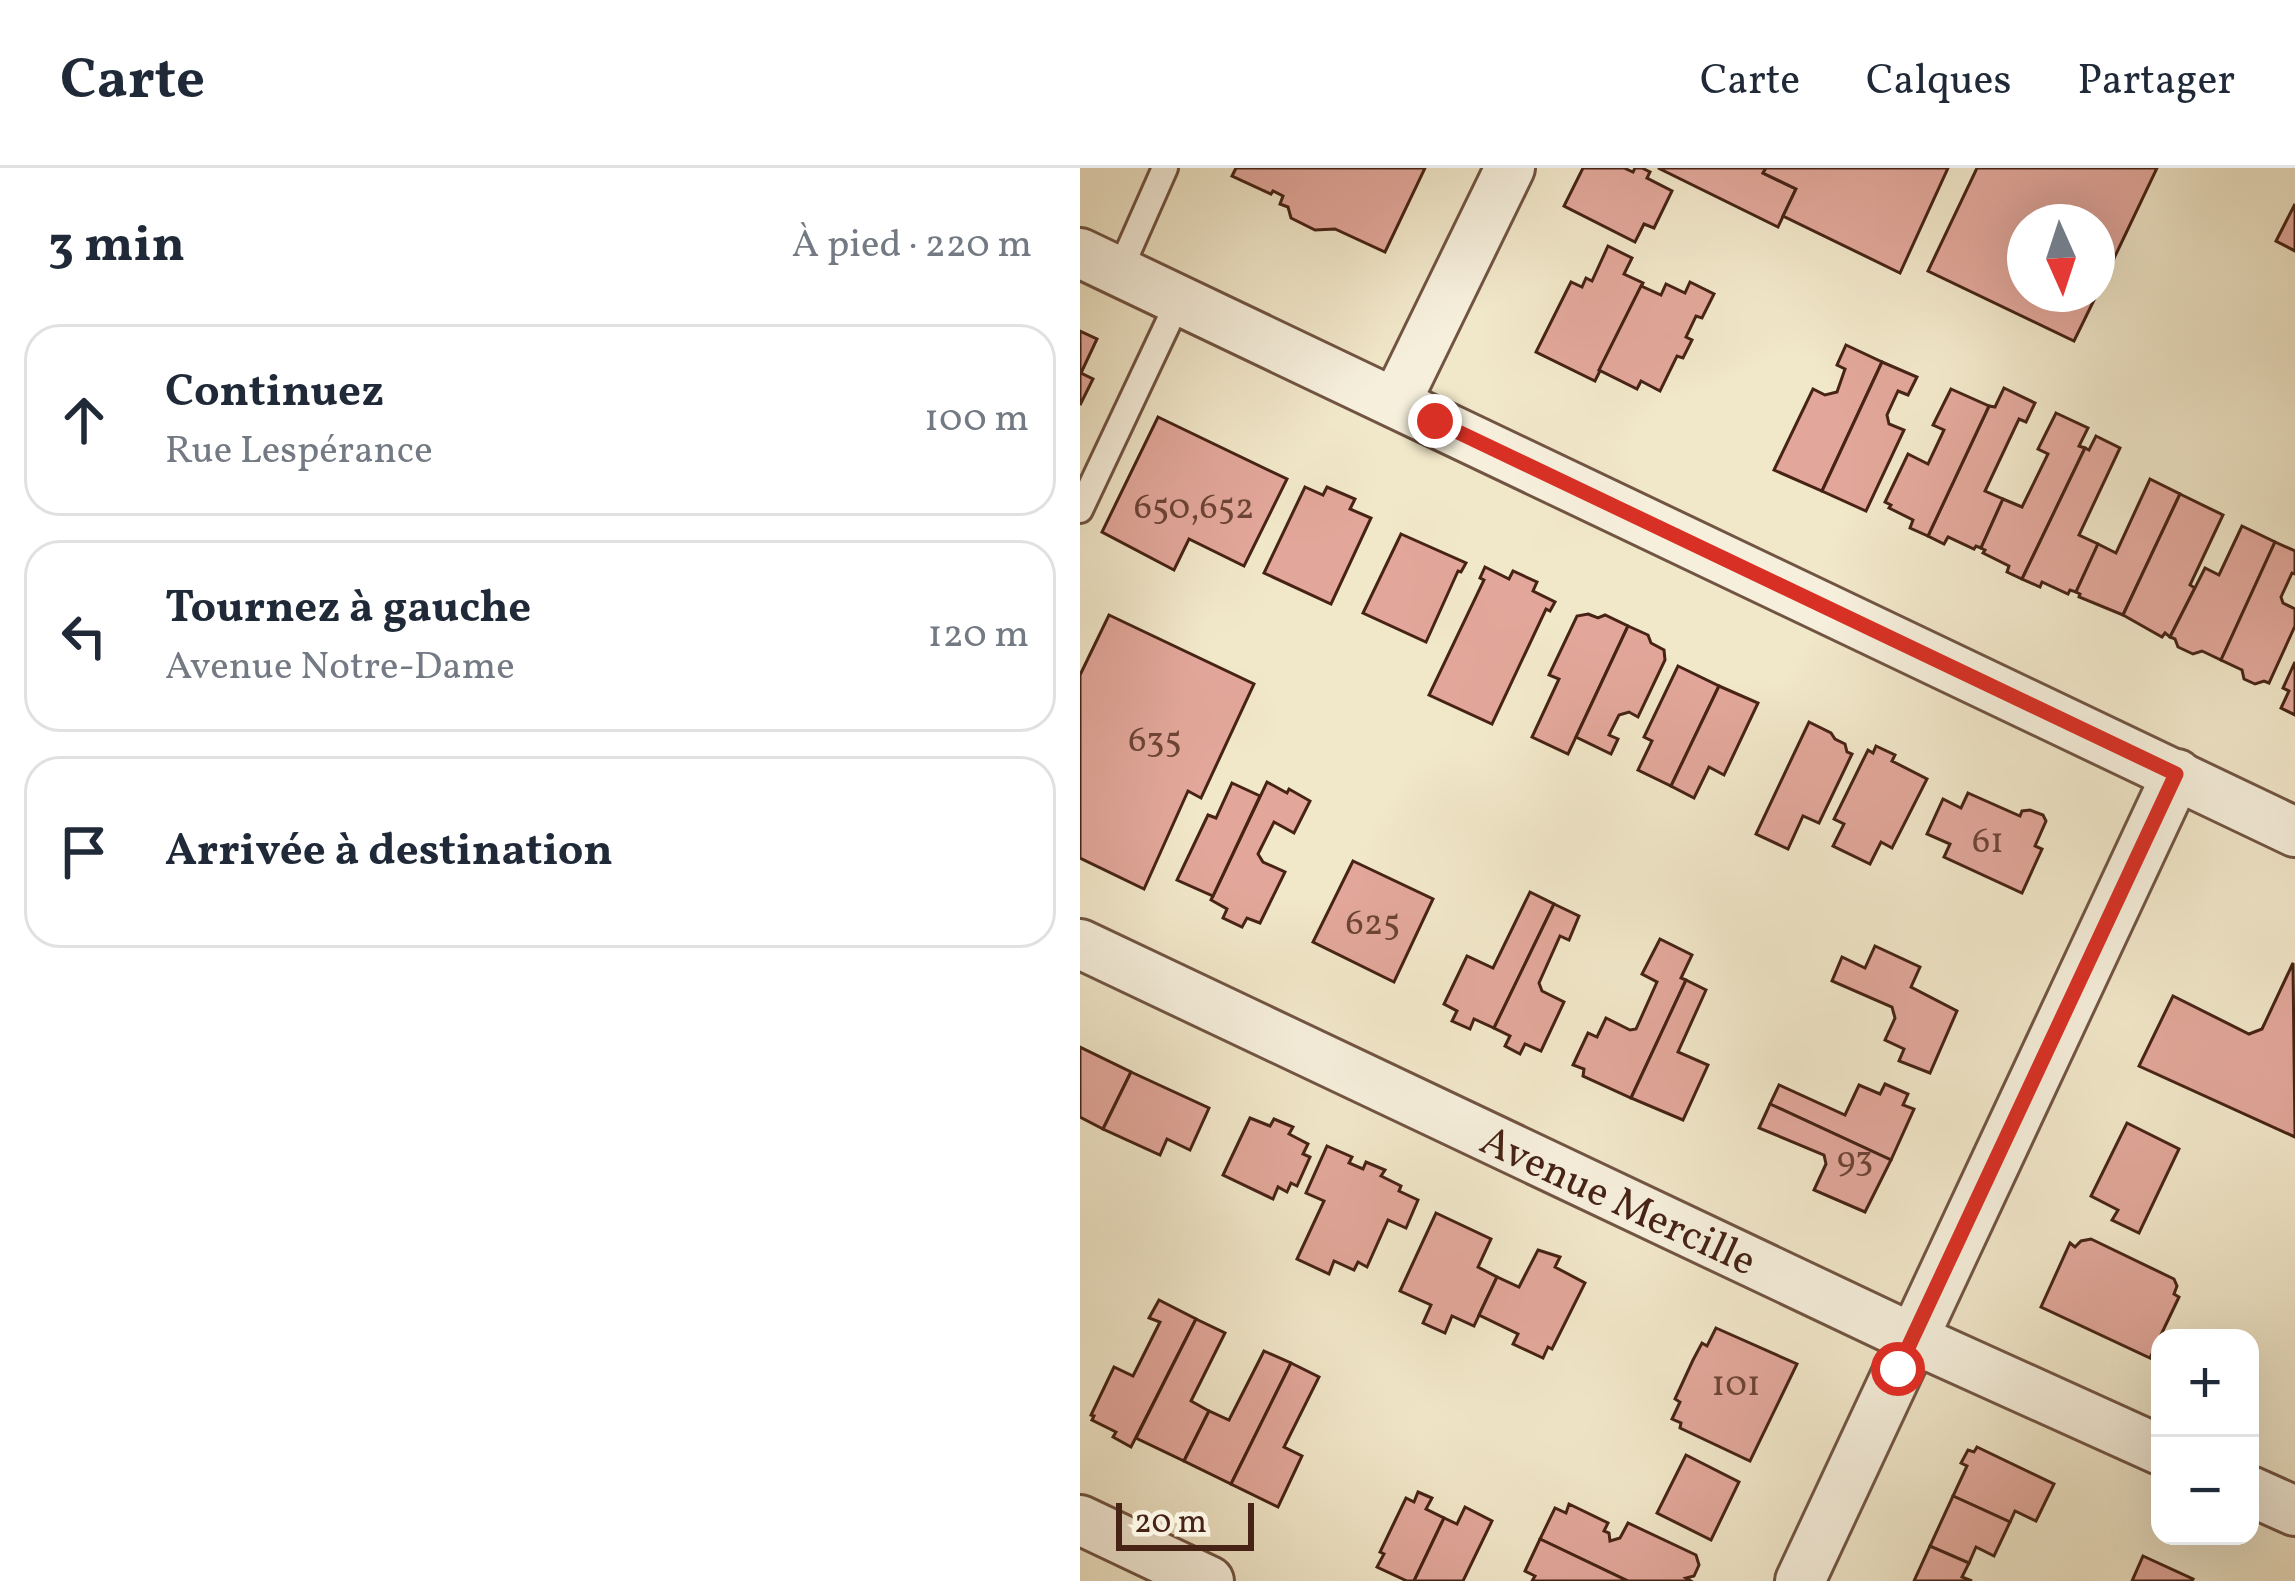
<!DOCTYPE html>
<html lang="fr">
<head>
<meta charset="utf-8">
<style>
  body { margin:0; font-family:Vollkorn,serif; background:#f6f6f7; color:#1f2937 }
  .controls { position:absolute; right:36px; bottom:36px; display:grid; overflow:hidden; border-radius:24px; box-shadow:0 12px 48px #0002 }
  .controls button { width:108px; height:108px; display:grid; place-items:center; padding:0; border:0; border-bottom:3px solid #e0e1e3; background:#fff; color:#1f2937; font:60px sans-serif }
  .compass { position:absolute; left:927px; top:36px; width:108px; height:108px; border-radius:50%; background:#fff; box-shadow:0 12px 48px #0002; rotate:177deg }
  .scale { position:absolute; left:36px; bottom:30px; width:138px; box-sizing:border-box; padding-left:12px; border:6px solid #462315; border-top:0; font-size:33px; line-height:42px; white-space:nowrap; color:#462315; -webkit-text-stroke:9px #f6efdc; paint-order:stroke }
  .stop { position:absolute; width:36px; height:36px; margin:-27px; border:9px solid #d93025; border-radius:50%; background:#fff }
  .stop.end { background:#d93025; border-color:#fff; box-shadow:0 3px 12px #0008 }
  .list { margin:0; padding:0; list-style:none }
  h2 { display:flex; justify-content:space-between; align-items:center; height:156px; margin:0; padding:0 48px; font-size:51px }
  h2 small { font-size:39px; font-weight:400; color:#747a83 }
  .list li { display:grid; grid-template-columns:78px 1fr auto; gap:36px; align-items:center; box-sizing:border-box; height:192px; margin:0 24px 24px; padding:0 24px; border:3px solid #e0e1e3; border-radius:36px }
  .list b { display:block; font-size:45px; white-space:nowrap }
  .list p { margin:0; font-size:39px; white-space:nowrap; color:#747a83 }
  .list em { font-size:39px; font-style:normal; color:#747a83 }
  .icon { flex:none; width:66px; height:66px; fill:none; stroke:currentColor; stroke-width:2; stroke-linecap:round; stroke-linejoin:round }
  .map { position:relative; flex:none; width:1215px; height:1413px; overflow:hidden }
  header { display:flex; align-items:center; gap:72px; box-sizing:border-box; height:168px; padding:0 60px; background:#fff; border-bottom:3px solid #e0e1e3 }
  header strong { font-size:57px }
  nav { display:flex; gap:66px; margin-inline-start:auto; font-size:42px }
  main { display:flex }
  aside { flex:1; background:#fff }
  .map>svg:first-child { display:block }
  .building { fill:#e2a79a; stroke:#462315; stroke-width:3 }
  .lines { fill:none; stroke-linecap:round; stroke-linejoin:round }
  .service-casing { stroke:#715442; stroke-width:30 }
  .minor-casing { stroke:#715442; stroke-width:54 }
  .service { stroke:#f6efdc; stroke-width:24 }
  .minor { stroke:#f6efdc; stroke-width:48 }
  .route { stroke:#d93025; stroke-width:15 }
  .labels { text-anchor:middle; stroke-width:9; stroke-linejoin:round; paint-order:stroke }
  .number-label { font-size:36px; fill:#6d4436 }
  .street-label { font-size:42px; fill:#462315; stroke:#f6efdc }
</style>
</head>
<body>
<header>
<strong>Carte</strong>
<nav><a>Carte</a><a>Calques</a><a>Partager</a></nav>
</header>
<main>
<aside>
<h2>3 min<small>À pied · 220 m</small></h2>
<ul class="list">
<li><svg class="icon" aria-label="ahead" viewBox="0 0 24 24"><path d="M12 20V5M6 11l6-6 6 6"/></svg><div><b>Continuez</b><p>Rue Lespérance</p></div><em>100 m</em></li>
<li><svg class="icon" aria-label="left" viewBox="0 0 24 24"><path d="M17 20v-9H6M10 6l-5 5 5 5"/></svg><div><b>Tournez à gauche</b><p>Avenue Notre-Dame</p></div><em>120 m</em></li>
<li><svg class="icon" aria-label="arrive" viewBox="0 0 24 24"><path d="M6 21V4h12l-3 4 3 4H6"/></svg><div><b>Arrivée à destination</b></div></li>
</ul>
</aside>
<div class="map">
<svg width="1215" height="1413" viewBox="0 0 1215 1413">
  <rect width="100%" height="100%" fill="#f1e7c9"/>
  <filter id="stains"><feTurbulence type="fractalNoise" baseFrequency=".00167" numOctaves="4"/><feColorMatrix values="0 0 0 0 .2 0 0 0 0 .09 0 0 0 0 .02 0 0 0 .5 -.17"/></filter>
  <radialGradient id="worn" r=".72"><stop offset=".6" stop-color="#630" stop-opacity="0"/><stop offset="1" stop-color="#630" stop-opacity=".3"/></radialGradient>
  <g class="building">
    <path d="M156,0H345L305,84L255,61L235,62L211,50L208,39L200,36L203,28L193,23L191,26L152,8Z"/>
    <path d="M503,0H544L553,4L555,0H562L570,4L567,10L592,23L574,60L564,56L555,74L484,38Z"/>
    <path d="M578,0H686L683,5L716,21L698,59Z"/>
    <path d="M686,0H868L820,105L703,48L716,21L683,5Z"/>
    <path d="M897,0H1077L1017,126V54H945V126H1017L994,173L848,103Z"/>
    <path d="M1215,36V83L1196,73Z"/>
    <path d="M528,78L552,90L544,106L563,115L515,213L456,184L491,114L502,119L506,110L512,113Z"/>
    <path d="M610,114L634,126L622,150L616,148L606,169L612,172L603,190L597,188L580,223L561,213L557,221L519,202L561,118L581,127L586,116L605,125Z"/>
    <path d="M0,163L17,171L1,205L13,211L0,237Z"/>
    <path d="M766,177L802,194L742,323L694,302L733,221L745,227L757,224L765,201L757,197Z"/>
    <path d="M802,194L837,209L828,227L818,223L807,247L809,256L824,262L786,343L742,323Z"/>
    <path d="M924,220L955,235L946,254L939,251L905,323L923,331L901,380L896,378L894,381L868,369L864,376L848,368L909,238L915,239Z"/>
    <path d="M871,221L909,238L848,368L830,360L833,352L809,340L811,337L805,334L828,286L848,296L864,262L853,257Z"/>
    <path d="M976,245L1008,260L999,278L1005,280L942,411L927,404L929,398L903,385L905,382L901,380L923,331L942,339L968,286L958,281Z"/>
    <path d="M78,249L207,311L164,398L109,371L94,402L22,364Z"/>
    <path d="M1016,268L1040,280L999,367L1018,376L996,424L990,422L988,426L962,414L960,419L942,411L1005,280L1009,282Z"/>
    <path d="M1070,311L1100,326L1043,447L999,429L1000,426L996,424L1018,376L1036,385Z"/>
    <path d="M225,319L243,327L247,319L275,331L270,341L291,350L251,436L184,405Z"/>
    <path d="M1100,326L1143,347L1110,417L1115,420L1090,469L1085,465L1082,469L1043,447Z"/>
    <path d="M1162,358L1195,374L1141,492L1122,483L1113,486L1098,479L1095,471L1090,469L1125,400L1139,407Z"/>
    <path d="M321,366L386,395L381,404L378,403L346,474L283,445Z"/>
    <path d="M1195,374L1215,383V406L1212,405L1201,429L1203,435L1215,441V458L1189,515L1184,513L1175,516L1164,511L1162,502L1141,492Z"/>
    <path d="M405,399L429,411L433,403L457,414L453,423L475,434L470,443L466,441L412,556L349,527L404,412L400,410Z"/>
    <path d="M508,446L518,450L525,447L548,458L488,586L452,569L479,511L469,507L497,448Z"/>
    <path d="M29,447L174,516L121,630L108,623L64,721L0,690V507Z"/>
    <path d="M548,458L568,467L571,475L584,482L585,492L558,549L549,544L539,547L529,567L538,571L531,586L496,569Z"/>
    <path d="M1215,494V547L1201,540L1209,523L1203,520Z"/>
    <path d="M598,498L639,518L591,618L558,602L572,573L564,569Z"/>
    <path d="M639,518L678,535L644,607L629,599L614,630L591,618Z"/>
    <path d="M729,554L751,565L755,571L765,576L767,584L772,586L739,655L723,648L708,681L676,666Z"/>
    <path d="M796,578L815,587L812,593L847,611L812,680L801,674L790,696L753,678L764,656L754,651L788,582L793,585Z"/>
    <path d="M187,614L207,625L209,621L230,633L214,665L194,654L178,686L183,694L205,704L180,755L167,750L162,759L143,750L147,741L131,732Z"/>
    <path d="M152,615L180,628L133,728L97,712L128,647L136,650Z"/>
    <path d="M888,625L940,648L942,643L950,642L963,647L966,653L955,678L962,681L942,725L864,689L870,676L847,666L863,631L881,640Z"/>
    <path d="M273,693L353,731L314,814L233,774Z"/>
    <path d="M450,724L474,736L414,860L394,851L390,861L372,853L377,843L364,836L387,788L413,800Z"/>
    <path d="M474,736L499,748L489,772L480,768L459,815L462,823L484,834L461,883L445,876L440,886L425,878L430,868L414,860Z"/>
    <path d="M580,771L612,787L601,810L606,812L551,930L503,908L504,901L493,897L508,865L517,869L526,850L550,862L556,861L577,814L562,806Z"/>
    <path d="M795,778L840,799L831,819L877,843L850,905L819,893L824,881L805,872L815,850L812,839L752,813L762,789L785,800Z"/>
    <path d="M1213,795L1215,969L1059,898L1093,828L1169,866L1182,861Z"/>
    <path d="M606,812L626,822L598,884L628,897L603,952L551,930Z"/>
    <path d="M0,879L51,904L23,961L0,949Z"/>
    <path d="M51,904L129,940L110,982L87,971L80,987L23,961Z"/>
    <path d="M805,916L828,926L823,937L834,941L811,992L690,936L699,917L765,947L779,917L800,926Z"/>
    <path d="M690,936L811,992L785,1044L734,1022L746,996L744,987L679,960Z"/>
    <path d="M170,950L190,958L194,951L213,959L209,966L228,976L223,986L230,989L217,1018L211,1015L207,1024L198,1019L193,1031L143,1007Z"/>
    <path d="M1047,955L1099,981L1059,1065L1032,1052L1038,1042L1011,1028Z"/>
    <path d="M247,978L272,989L269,995L283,1001L286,994L305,1002L301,1008L321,1018L319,1023L338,1032L326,1060L308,1052L287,1099L278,1094L274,1102L254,1093L249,1106L217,1091L244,1033L226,1025Z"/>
    <path d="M356,1045L411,1071L398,1099L417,1109L394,1158L372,1148L365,1165L343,1155L351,1137L320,1123Z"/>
    <path d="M1011,1071L1094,1111L1097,1118L1094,1126L1099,1129L1070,1190L961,1139L990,1075L995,1079L1001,1073Z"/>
    <path d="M458,1082L480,1089L475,1099L505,1115L472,1181L468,1179L463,1190L433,1176L438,1166L399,1147L417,1109L439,1119Z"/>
    <path d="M79,1132L116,1151L51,1279L33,1269L36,1264L12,1252L14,1248L11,1247L34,1199L53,1208L80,1154L69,1150Z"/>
    <path d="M116,1151L145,1165L111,1233L129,1243L104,1293L56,1270Z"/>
    <path d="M636,1160L717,1196L670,1293L600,1260L601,1255L592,1251L600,1234L595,1231L613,1192L622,1175L627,1178Z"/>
    <path d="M184,1183L211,1195L151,1316L104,1293L129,1243L149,1252Z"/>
    <path d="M211,1195L239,1209L204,1279L222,1288L198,1339L151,1316Z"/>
    <path d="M897,1279L974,1316L956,1353L935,1343L930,1354L873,1328L887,1298L881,1295L888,1282L894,1284Z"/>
    <path d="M606,1287L659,1314L631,1372L577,1345Z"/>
    <path d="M338,1324L352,1330L346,1341L364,1350L334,1413H327L297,1399L304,1386L300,1384L326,1330L334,1334Z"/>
    <path d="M873,1328L930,1354L914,1388L896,1379L889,1395L850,1378Z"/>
    <path d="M489,1336L528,1355L524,1363L529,1365L530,1373L540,1370L548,1355L616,1387L619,1397L614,1408L606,1410L611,1413H548L460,1371L475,1340L486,1345Z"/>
    <path d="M385,1339L412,1353L383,1413H334L364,1350L377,1356Z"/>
    <path d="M460,1371L548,1413H452L455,1408L445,1403Z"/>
    <path d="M850,1378L889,1395L882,1409L892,1413H834Z"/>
    <path d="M1063,1388L1113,1411L1112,1413H1052Z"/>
  </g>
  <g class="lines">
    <g class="service-casing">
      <g id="service">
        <path d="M39,104L85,0"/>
        <path d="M0,342L99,132"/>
      </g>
    </g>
    <g class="minor-casing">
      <g id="minor">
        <path d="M0,85L1215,664"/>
        <path d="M316,234L430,0"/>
        <path d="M0,776L832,1170L1080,1282"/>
        <path d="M1170,1323L1215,1343"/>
        <path d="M0,1352L129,1413"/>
        <path d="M720,1413L1097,606"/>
      </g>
    </g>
    <use href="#service" class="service"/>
    <use href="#minor" class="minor"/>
  </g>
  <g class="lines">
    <path class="route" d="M355,253L1096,606L818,1201"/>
  </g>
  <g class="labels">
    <g class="number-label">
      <text x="114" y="350">650,652</text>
      <text x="75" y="583">635</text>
      <text x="908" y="684">61</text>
      <text x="293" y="766">625</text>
      <text x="775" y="1002">93</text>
      <text x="656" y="1227">101</text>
    </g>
    <g class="street-label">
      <text transform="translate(539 1031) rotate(25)" y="15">Avenue Mercille</text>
    </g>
  </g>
  <rect width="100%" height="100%" filter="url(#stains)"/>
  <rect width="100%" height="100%" fill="url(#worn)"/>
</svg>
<div class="controls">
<button>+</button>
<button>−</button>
</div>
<svg class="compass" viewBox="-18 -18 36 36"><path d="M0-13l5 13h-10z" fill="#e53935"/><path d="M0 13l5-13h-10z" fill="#747a83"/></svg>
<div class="scale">20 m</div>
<div class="stop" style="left:818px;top:1201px"></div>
<div class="stop end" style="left:355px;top:253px"></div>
</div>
</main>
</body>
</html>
